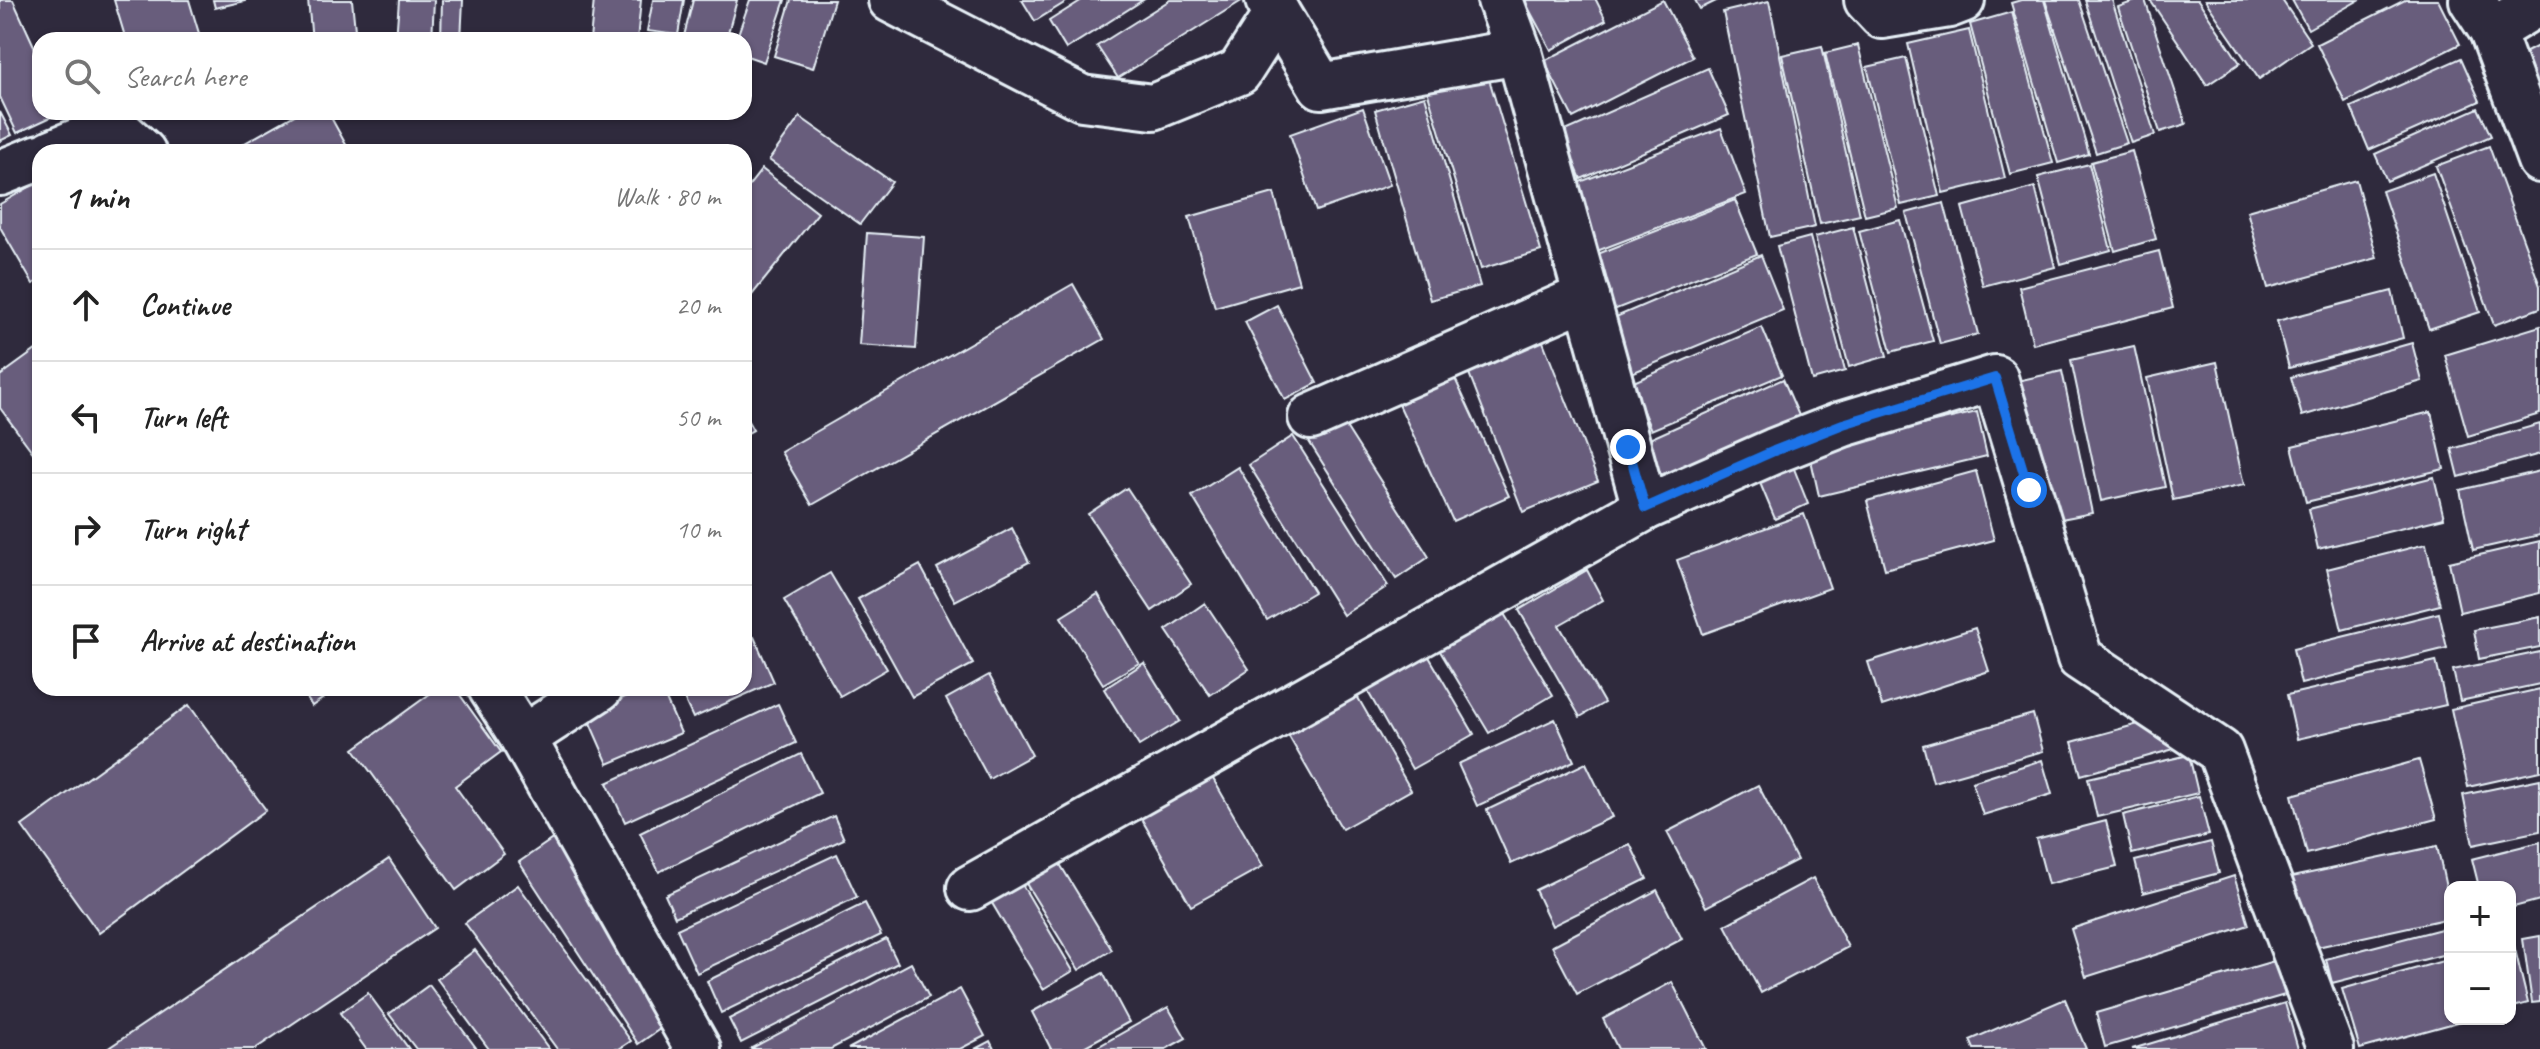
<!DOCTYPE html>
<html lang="en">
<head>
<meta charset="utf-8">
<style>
  body { margin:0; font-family:Caveat,sans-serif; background:#f2f2f2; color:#222 }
  .controls { position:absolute; right:24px; bottom:24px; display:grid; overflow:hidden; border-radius:16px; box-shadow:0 2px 6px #0004 }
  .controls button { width:72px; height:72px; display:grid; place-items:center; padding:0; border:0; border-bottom:2px solid #e0e0e0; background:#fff; color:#222; font:40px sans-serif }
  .stop { position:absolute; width:24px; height:24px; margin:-18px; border:6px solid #1a73e8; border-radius:50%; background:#fff }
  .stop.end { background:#1a73e8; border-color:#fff; box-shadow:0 2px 8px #0008 }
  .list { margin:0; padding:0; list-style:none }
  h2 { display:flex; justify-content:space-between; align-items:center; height:104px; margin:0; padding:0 32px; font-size:34px }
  h2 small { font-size:26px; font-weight:400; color:#767676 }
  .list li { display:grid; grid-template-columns:52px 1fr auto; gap:24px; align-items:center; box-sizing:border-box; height:112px; padding:0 32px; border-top:2px solid #e0e0e0 }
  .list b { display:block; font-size:30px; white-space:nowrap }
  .list em { font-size:26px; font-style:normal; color:#767676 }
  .icon { flex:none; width:44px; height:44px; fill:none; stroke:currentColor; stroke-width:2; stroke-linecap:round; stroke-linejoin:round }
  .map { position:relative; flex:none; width:2540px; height:1049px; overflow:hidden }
  .search { position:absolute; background:#fff; box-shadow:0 2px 6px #0004; left:32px; top:32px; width:720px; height:88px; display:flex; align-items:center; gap:20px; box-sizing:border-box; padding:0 28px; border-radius:24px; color:#767676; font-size:30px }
  .panel { position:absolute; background:#fff; box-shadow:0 2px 6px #0004; left:32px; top:144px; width:720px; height:552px; border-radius:24px }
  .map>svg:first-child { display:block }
  .building { fill:#685d7b; stroke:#e8f1f8; stroke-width:2 }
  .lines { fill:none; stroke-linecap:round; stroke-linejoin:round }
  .street-casing { stroke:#e8f1f8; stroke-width:50 }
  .street { stroke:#2f2a3d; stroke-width:44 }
  .route { stroke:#1a73e8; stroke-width:10 }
</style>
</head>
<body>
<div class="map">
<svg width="2540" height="1049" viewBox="0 0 2540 1049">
  <rect width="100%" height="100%" fill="#2f2a3d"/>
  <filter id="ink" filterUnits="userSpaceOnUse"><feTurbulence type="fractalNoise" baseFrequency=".0125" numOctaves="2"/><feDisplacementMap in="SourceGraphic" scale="16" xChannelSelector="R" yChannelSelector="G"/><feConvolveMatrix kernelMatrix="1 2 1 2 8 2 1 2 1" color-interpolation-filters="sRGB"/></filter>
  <g filter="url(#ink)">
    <g class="building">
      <path d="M0,0H13L40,59V112H62L17,133L0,97Z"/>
      <path d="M114,0H189L201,40H126Z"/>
      <path d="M213,0H245V1L215,8Z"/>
      <path d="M308,0H352L356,40H312Z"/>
      <path d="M399,0H434L432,40H396Z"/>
      <path d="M442,0H463L461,40H441Z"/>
      <path d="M594,0H641L637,40H590Z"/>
      <path d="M653,0H684L678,35L647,31Z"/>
      <path d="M693,0H737L726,40H683Z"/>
      <path d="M750,0H785L764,62L744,55V40H736Z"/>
      <path d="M791,0H834L813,68L774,56Z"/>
      <path d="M1022,0H1069L1035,21Z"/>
      <path d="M1082,0H1143L1066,49L1049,21Z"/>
      <path d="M1170,0H1243L1118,78L1097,46Z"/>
      <path d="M1524,0H1596L1606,20L1551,50Z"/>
      <path d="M1663,0L1693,57L1573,118L1544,61Z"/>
      <path d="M1695,0H1718L1700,9Z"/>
      <path d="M2021,0H2044L2089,154L2058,163L2011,3Z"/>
      <path d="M2045,0H2079L2127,143L2096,153Z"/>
      <path d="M2085,0H2112L2155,135L2131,143Z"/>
      <path d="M2138,0H2145L2186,124L2160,132L2118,7Z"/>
      <path d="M2150,0H2198L2240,63L2207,85Z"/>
      <path d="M2205,0H2282L2311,43L2259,79Z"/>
      <path d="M2292,0H2359L2308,29Z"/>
      <path d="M2405,0H2438L2460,44L2345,102L2317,44Z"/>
      <path d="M1769,1L1815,227L1770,237L1723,12Z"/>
      <path d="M2012,12L2053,163L2010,174L1970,24Z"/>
      <path d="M1969,30L2005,178L1943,193L1908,44Z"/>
      <path d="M1858,45L1898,208L1865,216L1825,53Z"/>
      <path d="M2540,45V117L2511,60Z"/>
      <path d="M1822,46L1860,215L1820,224L1782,55Z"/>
      <path d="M1906,58L1939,196L1901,205L1867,67Z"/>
      <path d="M2461,58L2480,101L2369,150L2351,107Z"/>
      <path d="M1708,68L1729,115L1581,179L1561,133Z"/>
      <path d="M1486,69L1541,251L1481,269L1426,87Z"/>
      <path d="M1425,96L1480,286L1430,300L1375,110Z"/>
      <path d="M1363,108L1390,185L1316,211L1290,134Z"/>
      <path d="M2478,108L2491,136L2387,181L2375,154Z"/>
      <path d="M0,112L12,135L0,141Z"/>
      <path d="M300,112H328L350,152H229Z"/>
      <path d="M800,117L892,182L860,224L769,160Z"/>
      <path d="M1721,128L1746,194L1597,251L1572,185Z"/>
      <path d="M2489,146L2540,286V308L2494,325L2436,166Z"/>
      <path d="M2132,151L2156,239L2115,251L2091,162Z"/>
      <path d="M2089,164L2111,250L2061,264L2038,177Z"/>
      <path d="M762,169L818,213L744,305V192Z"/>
      <path d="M2433,173L2480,312L2429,329L2382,191Z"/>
      <path d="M2356,180L2377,258L2268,288L2247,211Z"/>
      <path d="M40,181V280L33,284L0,227V204Z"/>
      <path d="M2035,187L2055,267L1983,286L1962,207Z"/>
      <path d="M1274,193L1299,283L1215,307L1189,217Z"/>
      <path d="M1735,200L1757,254L1611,311L1590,257Z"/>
      <path d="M1944,203L1978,334L1940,344L1906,213Z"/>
      <path d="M1900,220L1933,341L1891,352L1859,231Z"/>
      <path d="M1853,227L1887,356L1849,367L1815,237Z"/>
      <path d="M867,233L924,237L916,349L859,345Z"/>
      <path d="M1810,237L1845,371L1812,380L1777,246Z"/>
      <path d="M2159,251L2173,308L2033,344L2019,287Z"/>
      <path d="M1761,255L1783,310L1627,375L1604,322Z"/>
      <path d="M1073,284L1104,339L812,505L781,452Z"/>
      <path d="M2392,291L2403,338L2289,368L2277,321Z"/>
      <path d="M1277,305L1317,383L1285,400L1245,322Z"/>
      <path d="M2540,326V414L2468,436L2445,355Z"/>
      <path d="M1762,327L1782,375L1651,430L1631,383Z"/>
      <path d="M1540,334L1598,481L1523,512L1465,363Z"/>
      <path d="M2412,343L2422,381L2302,416L2291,377Z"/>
      <path d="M2134,346L2165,487L2101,501L2071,360Z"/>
      <path d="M40,347V462L0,408V376Z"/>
      <path d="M2217,362L2244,485L2173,500L2147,378Z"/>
      <path d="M2062,371L2092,513L2046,522L2017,381Z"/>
      <path d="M1452,372L1509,496L1453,521L1396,398Z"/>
      <path d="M1783,379L1800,418L1662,479L1645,441Z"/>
      <path d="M1977,412L1987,456L1819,496L1809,451Z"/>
      <path d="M2431,412L2444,469L2306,502L2292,446Z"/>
      <path d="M744,414L753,430L744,435Z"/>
      <path d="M1341,419L1429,557L1396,579L1308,440Z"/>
      <path d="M2540,424V454L2459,477L2452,449Z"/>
      <path d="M1293,436L1388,586L1343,615L1249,465Z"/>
      <path d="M1789,456L1808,504L1775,519L1755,471Z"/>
      <path d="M1238,467L1314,592L1267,620L1192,496Z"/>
      <path d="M1976,471L1994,540L1885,569L1867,501Z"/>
      <path d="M2540,471V535L2473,550L2460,490Z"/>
      <path d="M2434,477L2444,518L2318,549L2309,509Z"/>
      <path d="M1127,488L1191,584L1152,611L1088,514Z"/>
      <path d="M1804,514L1830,588L1703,634L1677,560Z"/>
      <path d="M1012,528L1029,562L955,601L937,568Z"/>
      <path d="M2540,541V593L2460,612L2449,562Z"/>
      <path d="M2426,544L2440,605L2342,630L2327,569Z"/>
      <path d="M920,565L973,664L912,697L858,599Z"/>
      <path d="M1587,570L1603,600L1559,625L1604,703L1580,717L1519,610Z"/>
      <path d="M830,573L887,669L840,696L784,600Z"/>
      <path d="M1098,594L1139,663L1103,684L1061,617Z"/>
      <path d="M1205,603L1249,669L1210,695L1166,630Z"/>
      <path d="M1500,607L1553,695L1489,733L1437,646Z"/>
      <path d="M2439,613L2447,648L2301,684L2293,649Z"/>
      <path d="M2540,617V647L2479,659L2474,630Z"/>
      <path d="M1975,628L1989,671L1882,706L1868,662Z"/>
      <path d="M754,637L774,682L693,718L679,688H744V641Z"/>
      <path d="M1424,648L1474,734L1412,769L1363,683Z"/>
      <path d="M2540,652V684L2460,701L2453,670Z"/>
      <path d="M2436,661L2446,705L2297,739L2287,695Z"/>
      <path d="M1144,663L1180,721L1139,746L1104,689Z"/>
      <path d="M989,675L1032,755L989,779L946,699Z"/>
      <path d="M300,688H338L312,706Z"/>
      <path d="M438,688H455L501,752L455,786L504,854L456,890L354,749Z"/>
      <path d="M646,688H661L681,733L608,764L586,714Z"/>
      <path d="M2540,689V771L2468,787L2451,709Z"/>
      <path d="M1357,696L1411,790L1342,829L1288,735Z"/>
      <path d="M778,704L796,743L625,822L607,783Z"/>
      <path d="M189,705L266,810L99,933L22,826Z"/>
      <path d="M2033,714L2043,751L1933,782L1923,745Z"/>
      <path d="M2164,717L2174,749L2081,775L2072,742Z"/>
      <path d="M1555,719L1574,761L1477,806L1458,764Z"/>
      <path d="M801,754L820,793L659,872L640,833Z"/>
      <path d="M2189,755L2198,793L2097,817L2088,778Z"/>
      <path d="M2042,760L2052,794L1983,815L1972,782Z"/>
      <path d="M2419,760L2436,819L2307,854L2292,795Z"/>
      <path d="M1586,763L1612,817L1511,864L1487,810Z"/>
      <path d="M1212,777L1263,866L1191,906L1141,818Z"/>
      <path d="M2540,779V831L2473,845L2463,795Z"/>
      <path d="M1758,785L1797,860L1706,907L1667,832Z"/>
      <path d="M2199,796L2209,835L2132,854L2123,815Z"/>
      <path d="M834,816L844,839L675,917L665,895Z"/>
      <path d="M2106,821L2117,867L2048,884L2036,839Z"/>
      <path d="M554,838L673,1020L638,1044L519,862Z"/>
      <path d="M2211,842L2219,873L2143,893L2135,861Z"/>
      <path d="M2540,842V900L2510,908V887H2479L2472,859Z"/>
      <path d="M1630,844L1647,879L1552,926L1535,890Z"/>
      <path d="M2437,846L2450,906V918L2308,949L2292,877Z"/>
      <path d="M837,854L857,897L697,973L677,929Z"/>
      <path d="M1055,856L1112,950L1079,970L1022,877Z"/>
      <path d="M389,859L435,928L255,1049H107Z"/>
      <path d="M1013,869L1073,971L1043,989L983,888Z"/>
      <path d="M2234,876L2249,925L2086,977L2071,929Z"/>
      <path d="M1813,878L1848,947L1761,993L1725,925Z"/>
      <path d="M518,885L631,1041L619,1049H557L465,923Z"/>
      <path d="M1657,890L1682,939L1577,994L1552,946Z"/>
      <path d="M865,903L881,935L721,1013L707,981Z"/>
      <path d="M2445,928L2450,953L2332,983L2326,959Z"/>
      <path d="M2511,933L2528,1003L2510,1008V934Z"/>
      <path d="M2540,936V1002L2532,1003L2523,939Z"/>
      <path d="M886,939L898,963L741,1043L729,1019Z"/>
      <path d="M475,950L549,1049H489L437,979Z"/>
      <path d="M2450,959V1019H2469L2360,1049L2342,989Z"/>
      <path d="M2274,961L2285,995L2105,1047L2096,1013Z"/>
      <path d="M911,963L929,997L831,1049H750Z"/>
      <path d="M1103,973L1129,1022L1080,1049H1051L1032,1012Z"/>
      <path d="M1672,982L1706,1049H1618L1603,1019Z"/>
      <path d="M429,985L477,1049H416L389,1014Z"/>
      <path d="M960,989L985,1036L960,1049H848Z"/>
      <path d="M368,993L409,1049H366L340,1013Z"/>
      <path d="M2065,999L2086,1049H1974L1970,1040Z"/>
      <path d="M2285,1003L2298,1049H2132Z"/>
      <path d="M1168,1007L1186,1038L1166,1049H1094Z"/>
      <path d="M990,1041L994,1049H975Z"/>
    </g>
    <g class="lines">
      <g class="street-casing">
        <g id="street">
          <path d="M891,0L1082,98L1153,107L1239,72L1277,13L1268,0"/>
          <path d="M1500,0L1519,52L1645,508"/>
          <path d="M1867,0L1882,16L1949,5L1962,0"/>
          <path d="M2472,0L2492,31L2540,160"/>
          <path d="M1277,13L1321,86L1519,52"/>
          <path d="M2492,31L2540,2"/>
          <path d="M52,152L88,137L123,134L143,152"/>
          <path d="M0,173L40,157"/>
          <path d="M1311,417L1587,296"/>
          <path d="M491,688L523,738L698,1049"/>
          <path d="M523,738L600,688"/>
          <path d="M970,888L1645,508L1774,451L1843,424L1995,378L2080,658L2220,751L2331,1049"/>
        </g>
      </g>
      <use href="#street" class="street"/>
    </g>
  </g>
  <g class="lines" filter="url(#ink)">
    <path class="route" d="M1628,447L1645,508L1774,451L1843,424L1995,378L2029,490"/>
  </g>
</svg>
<div class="controls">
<button>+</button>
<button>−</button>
</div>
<div class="stop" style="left:2029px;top:490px"></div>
<div class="stop end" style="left:1628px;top:447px"></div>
<div class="search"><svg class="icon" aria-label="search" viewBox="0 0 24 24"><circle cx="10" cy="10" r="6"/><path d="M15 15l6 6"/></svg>Search here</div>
<section class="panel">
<h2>1 min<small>Walk · 80 m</small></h2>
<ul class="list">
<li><svg class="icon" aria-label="ahead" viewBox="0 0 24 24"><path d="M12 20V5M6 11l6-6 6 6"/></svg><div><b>Continue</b></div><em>20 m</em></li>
<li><svg class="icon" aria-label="left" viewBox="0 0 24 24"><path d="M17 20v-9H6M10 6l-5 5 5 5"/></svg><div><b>Turn left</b></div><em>50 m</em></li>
<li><svg class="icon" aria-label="right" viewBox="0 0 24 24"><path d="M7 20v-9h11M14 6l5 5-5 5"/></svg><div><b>Turn right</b></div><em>10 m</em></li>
<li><svg class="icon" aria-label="arrive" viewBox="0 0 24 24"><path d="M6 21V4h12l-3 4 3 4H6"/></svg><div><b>Arrive at destination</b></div></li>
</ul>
</section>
</div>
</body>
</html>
